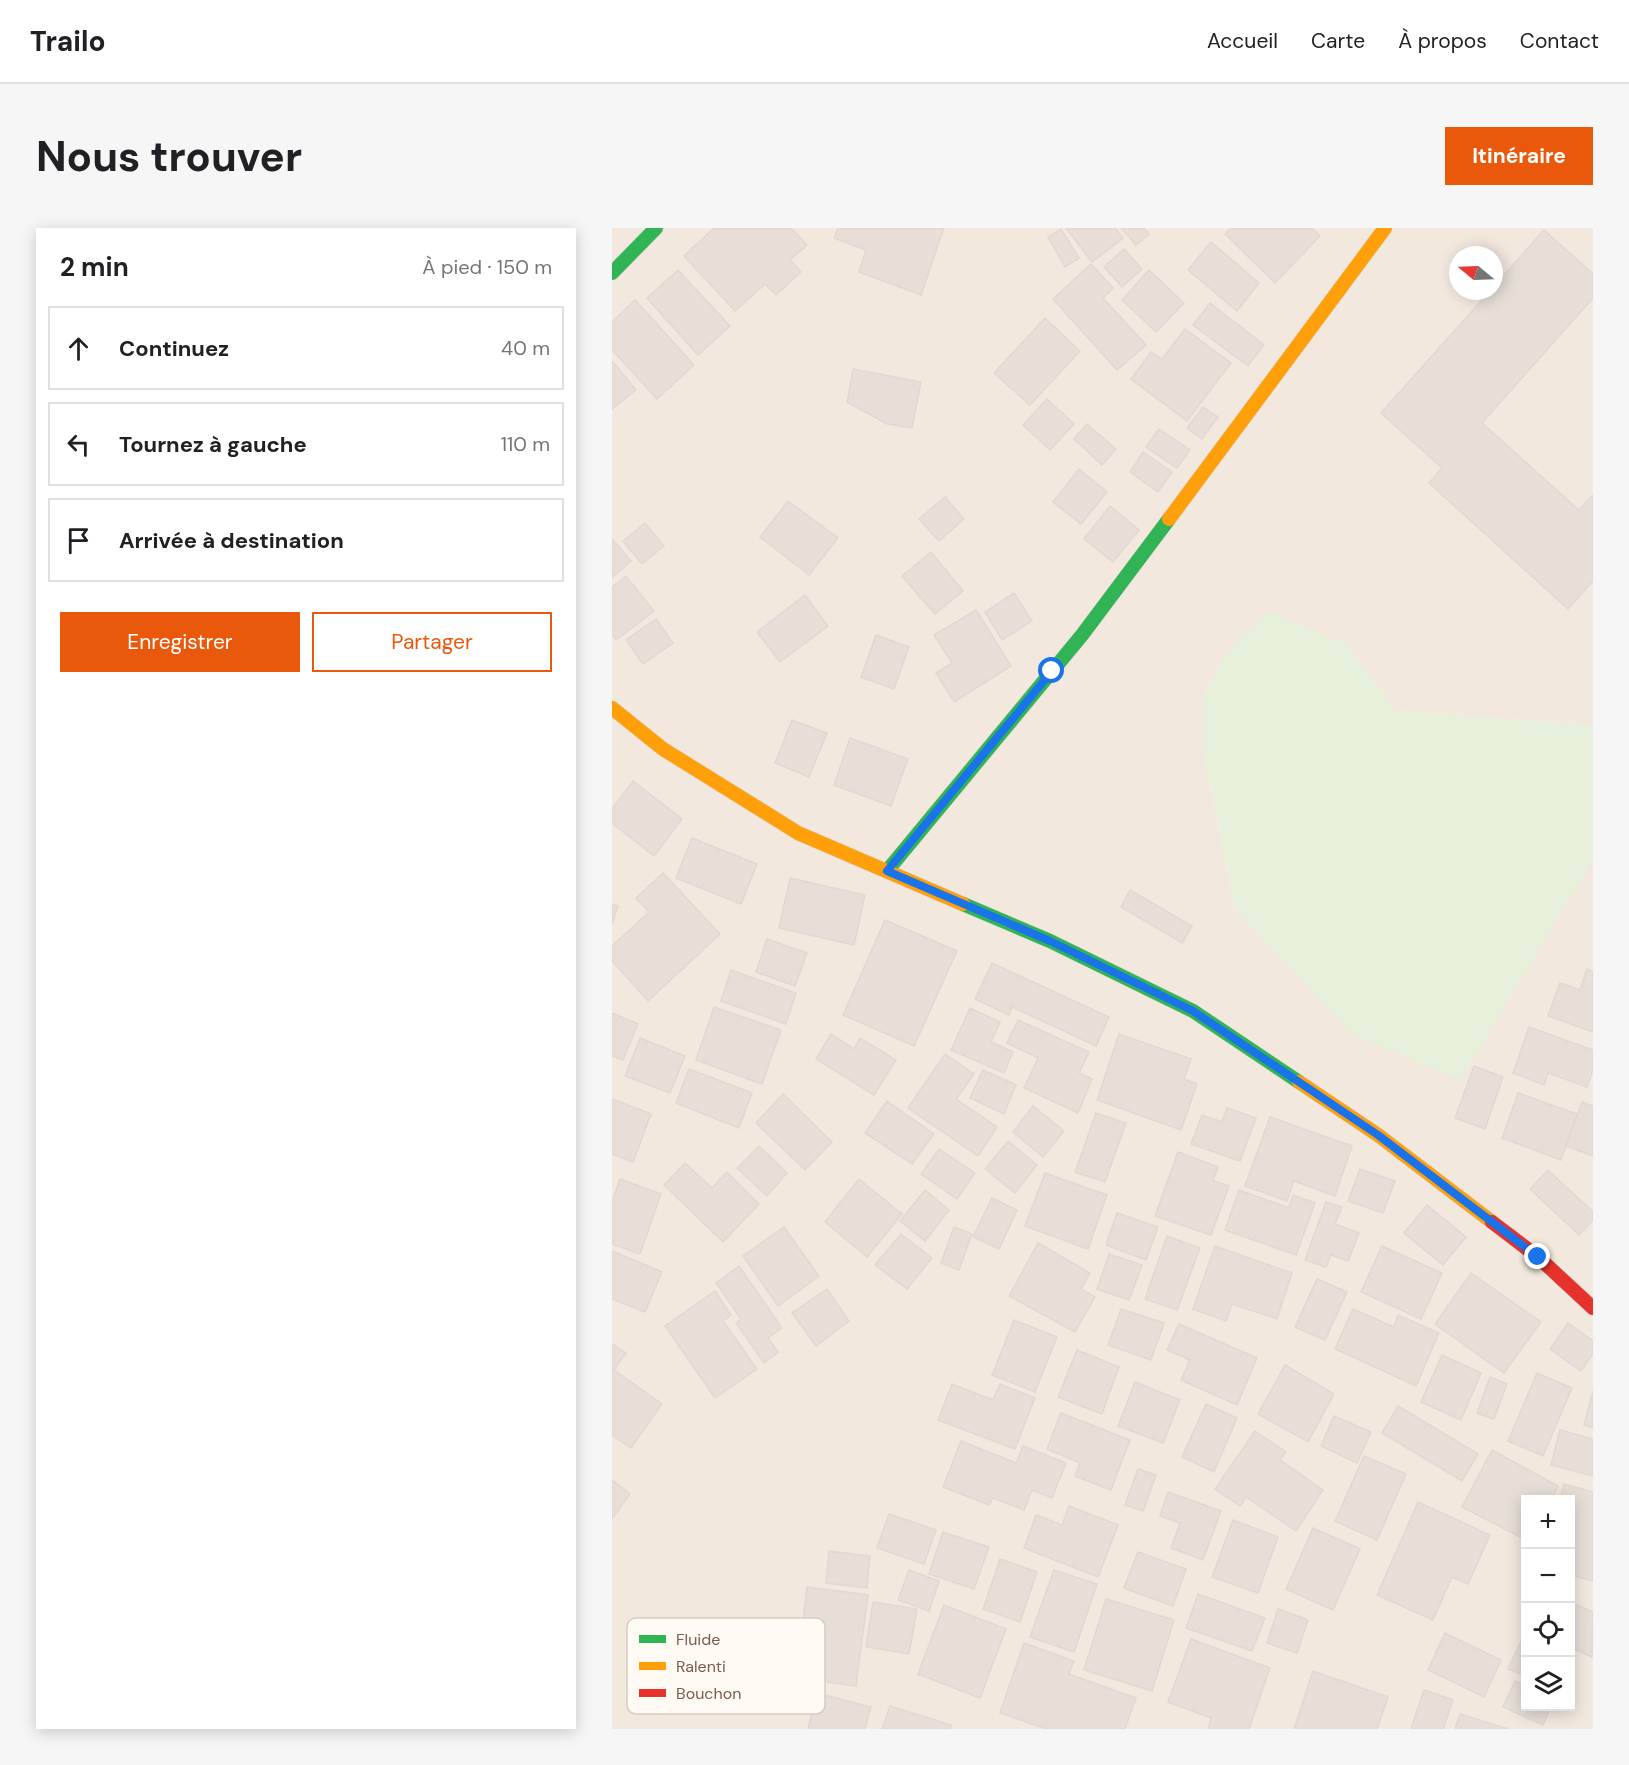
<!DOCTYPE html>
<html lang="fr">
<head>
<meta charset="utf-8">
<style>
  body { margin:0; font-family:"DM Sans",sans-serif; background:#f6f6f6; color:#202124 }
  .controls { position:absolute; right:18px; bottom:18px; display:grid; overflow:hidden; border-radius:0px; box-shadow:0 3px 15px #0003 }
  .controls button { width:54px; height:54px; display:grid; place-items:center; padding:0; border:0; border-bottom:2px solid #e0e0e0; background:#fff; color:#202124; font:30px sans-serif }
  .compass { position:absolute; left:837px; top:18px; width:54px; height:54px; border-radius:50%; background:#fff; box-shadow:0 3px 15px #0003; rotate:289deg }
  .stop { position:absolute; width:18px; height:18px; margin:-14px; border:4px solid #1a73e8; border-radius:50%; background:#fff }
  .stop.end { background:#1a73e8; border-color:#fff; box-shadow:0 2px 6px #0008 }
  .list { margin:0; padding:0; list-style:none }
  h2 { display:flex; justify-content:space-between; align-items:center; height:78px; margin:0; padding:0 24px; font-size:26px }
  h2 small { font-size:20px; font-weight:400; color:#757577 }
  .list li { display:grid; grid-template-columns:39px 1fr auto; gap:18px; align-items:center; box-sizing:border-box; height:84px; margin:0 12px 12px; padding:0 12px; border:2px solid #e0e0e0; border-radius:0px }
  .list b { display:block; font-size:22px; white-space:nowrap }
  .list em { font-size:20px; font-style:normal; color:#757577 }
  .actions { display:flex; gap:12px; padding:18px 24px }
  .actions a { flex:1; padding:14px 0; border:2px solid #ea580c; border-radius:0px; text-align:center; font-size:21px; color:#ea580c }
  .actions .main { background:#ea580c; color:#fff }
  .icon { flex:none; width:33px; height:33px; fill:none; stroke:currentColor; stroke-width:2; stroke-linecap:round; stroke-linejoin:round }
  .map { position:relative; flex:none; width:981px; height:1501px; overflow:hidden; border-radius:0px }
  header { display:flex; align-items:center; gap:36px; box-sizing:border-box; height:84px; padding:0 30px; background:#fff; border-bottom:2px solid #e0e0e0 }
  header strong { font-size:28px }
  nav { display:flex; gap:33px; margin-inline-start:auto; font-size:21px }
  .intro { display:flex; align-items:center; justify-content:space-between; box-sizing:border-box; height:144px; padding:0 36px }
  h1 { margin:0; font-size:42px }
  .button { padding:15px 27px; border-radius:0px; background:#ea580c; color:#fff; font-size:21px; font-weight:700 }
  main { display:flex; gap:36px; padding:0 36px }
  aside { flex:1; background:#fff; border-radius:0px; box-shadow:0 3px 15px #0003 }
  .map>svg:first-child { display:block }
  .residential { fill:#f2e8de; fill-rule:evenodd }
  .green { fill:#e7f0db }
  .building { fill:#e6ded7; stroke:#e2d8d2; stroke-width:1.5 }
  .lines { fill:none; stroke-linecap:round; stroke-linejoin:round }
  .fast-casing { stroke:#d9d2cb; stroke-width:15 }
  .slow-casing { stroke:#d9d2cb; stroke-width:15 }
  .jam-casing { stroke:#d9d2cb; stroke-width:15 }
  .fast { stroke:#30b455; stroke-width:14 }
  .slow { stroke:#ff9f0a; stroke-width:14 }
  .jam { stroke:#e5322d; stroke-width:14 }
  .route { stroke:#1a73e8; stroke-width:8 }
  .key { fill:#fffaf3; stroke:#d7cbc1; stroke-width:1.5 }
  .key-label { font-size:16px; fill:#7a5c4d }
</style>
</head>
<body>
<header>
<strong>Trailo</strong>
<nav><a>Accueil</a><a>Carte</a><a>À propos</a><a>Contact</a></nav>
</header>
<div class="intro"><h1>Nous trouver</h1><a class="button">Itinéraire</a></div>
<main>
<aside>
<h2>2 min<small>À pied · 150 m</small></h2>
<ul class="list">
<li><svg class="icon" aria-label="ahead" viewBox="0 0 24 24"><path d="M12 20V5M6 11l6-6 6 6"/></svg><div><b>Continuez</b></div><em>40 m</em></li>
<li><svg class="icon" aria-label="left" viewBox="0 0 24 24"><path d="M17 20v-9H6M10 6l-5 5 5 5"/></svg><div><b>Tournez à gauche</b></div><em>110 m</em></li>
<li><svg class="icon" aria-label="arrive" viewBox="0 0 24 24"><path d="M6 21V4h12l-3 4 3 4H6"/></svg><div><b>Arrivée à destination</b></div></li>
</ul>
<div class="actions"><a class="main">Enregistrer</a><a>Partager</a></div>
</aside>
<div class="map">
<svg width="981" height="1501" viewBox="0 0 981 1501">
  <rect width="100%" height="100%" fill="#f9f5f0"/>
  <path class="residential" d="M0,0H981V500L979,497L784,483L734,416L617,422L591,469V521L623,681L848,851L981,630V1501H0ZM846,27H882V63H846ZM914,1272H958V1478H914Z"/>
  <path class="green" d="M656,384L734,416L784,483L979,497L981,500V630L848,852L739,805L623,681L591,521V469L617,422Z"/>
  <g class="building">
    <path d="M102,0H179L195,17L178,32L189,44L164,67L153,56L123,83L72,28Z"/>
    <path d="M226,0H332L309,67L247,44L254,22L222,10Z"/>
    <path d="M454,0H503L511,10L480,34Z"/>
    <path d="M509,0H532L537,6L524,17Z"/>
    <path d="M619,0H700L708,8L663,55L613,6Z"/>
    <path d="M449,1L467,30L453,39L436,9Z"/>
    <path d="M932,2L981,46V70L870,195L967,282L981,267V353L956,381L817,255L830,240L769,185L878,63H882V58Z"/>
    <path d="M599,14L647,55L625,83L576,42Z"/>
    <path d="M512,21L530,41L510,59L492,39Z"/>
    <path d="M479,36L501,60L491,70L534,117L505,142L441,71Z"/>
    <path d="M66,42L118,98L86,127L35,70Z"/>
    <path d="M537,42L572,75L544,104L510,72Z"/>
    <path d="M23,72L82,137L45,171L0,122V94Z"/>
    <path d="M598,75L652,117L636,138L581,97Z"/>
    <path d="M433,90L468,123L418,177L382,145Z"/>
    <path d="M573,101L619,135L575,193L519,151L539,124L550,131Z"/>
    <path d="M0,133L24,162L0,181Z"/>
    <path d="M241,141L309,154L300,200L275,196L235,174Z"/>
    <path d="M435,171L462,196L438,222L411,197Z"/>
    <path d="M591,179L606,189L590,211L575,200Z"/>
    <path d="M475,196L504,221L490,237L462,211Z"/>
    <path d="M547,201L578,222L565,240L534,219Z"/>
    <path d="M531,224L560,244L546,264L518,244Z"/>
    <path d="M467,241L495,264L469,296L441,274Z"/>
    <path d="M333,269L352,291L327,313L307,291Z"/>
    <path d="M176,273L226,310L197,347L148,309Z"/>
    <path d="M498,278L527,302L501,334L472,311Z"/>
    <path d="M33,295L52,318L30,336L11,313Z"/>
    <path d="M0,311L19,333L0,350Z"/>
    <path d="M319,324L351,363L323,386L290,348Z"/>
    <path d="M14,348L42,383L4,412L0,406V359Z"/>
    <path d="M402,365L420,393L390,412L373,384Z"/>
    <path d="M193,367L216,398L168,434L145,404Z"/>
    <path d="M364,382L399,438L342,474L324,445L340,435L322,407Z"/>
    <path d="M44,391L61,415L31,436L14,412Z"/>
    <path d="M264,407L297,419L282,461L249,449Z"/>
    <path d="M180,492L215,505L197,549L163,535Z"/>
    <path d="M238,510L296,531L279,578L222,557Z"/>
    <path d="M21,553L70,591L42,628L0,595V581Z"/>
    <path d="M80,610L145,636L129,676L64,650Z"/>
    <path d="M51,645L108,706L36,773L0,733V718L37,684L24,670Z"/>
    <path d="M178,650L253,667L242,717L167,700Z"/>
    <path d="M518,662L580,698L570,715L509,679Z"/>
    <path d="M0,676L6,678L0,696Z"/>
    <path d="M273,692L345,723L302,818L231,787Z"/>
    <path d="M155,711L195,725L183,758L144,744Z"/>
    <path d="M380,735L497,789L484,818L400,779L397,787L363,771Z"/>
    <path d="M975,741L981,744V804L936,788L948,755L968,762Z"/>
    <path d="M119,742L184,765L174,796L109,773Z"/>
    <path d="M102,779L169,802L150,856L84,832Z"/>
    <path d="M358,780L388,794L379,814L401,824L392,845L339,822Z"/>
    <path d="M0,785L26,796L11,832L0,828Z"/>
    <path d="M406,792L477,824L467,845L480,851L466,885L412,860L426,830L395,815Z"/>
    <path d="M917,799L981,822V842L975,859L936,845L932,857L901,845Z"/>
    <path d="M219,806L242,821L248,810L284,832L262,867L204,831Z"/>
    <path d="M507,806L579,831L572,851L585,856L569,902L485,872Z"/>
    <path d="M28,810L73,828L58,865L13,848Z"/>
    <path d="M333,826L362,846L344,871L385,899L366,928L296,880Z"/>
    <path d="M862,838L891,849L873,901L843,890Z"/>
    <path d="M77,841L140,865L127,900L64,875Z"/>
    <path d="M371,842L404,857L392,886L358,870Z"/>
    <path d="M906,865L965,886L949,932L890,910Z"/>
    <path d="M171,866L220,914L193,942L144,895Z"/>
    <path d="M0,871L39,886L21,934L0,926Z"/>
    <path d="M275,873L322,906L300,936L253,905Z"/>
    <path d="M970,874L981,878V928L954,918Z"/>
    <path d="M421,878L452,903L431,929L401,904Z"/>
    <path d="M615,880L644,890L628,933L579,916L590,887L610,894Z"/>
    <path d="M484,885L514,895L493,954L463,944Z"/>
    <path d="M658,889L740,918L723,968L682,953L675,973L633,958Z"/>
    <path d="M396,913L425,937L403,965L373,941Z"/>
    <path d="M147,918L175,945L155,968L125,940Z"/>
    <path d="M327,921L363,945L345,971L309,946Z"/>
    <path d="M566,924L606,939L601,953L617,958L599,1007L543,988Z"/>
    <path d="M73,935L100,960L115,944L147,976L111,1014L52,957Z"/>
    <path d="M748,941L783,953L771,985L736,973Z"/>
    <path d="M936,942L981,984V992L967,1007L918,961Z"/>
    <path d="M433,945L495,967L476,1021L413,998Z"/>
    <path d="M8,951L49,966L28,1026L0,1016V974Z"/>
    <path d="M247,951L290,986L255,1029L213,994Z"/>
    <path d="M313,962L337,982L313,1013L288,993Z"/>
    <path d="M627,962L677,980L681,967L703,975L684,1027L613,1002Z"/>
    <path d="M380,970L405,982L387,1021L361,1009Z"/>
    <path d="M714,974L730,979L723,996L747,1005L736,1033L719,1027L714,1039L693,1032Z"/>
    <path d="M815,977L854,1009L831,1037L792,1005Z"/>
    <path d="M505,985L546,999L534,1032L494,1017Z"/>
    <path d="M172,999L207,1048L166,1078L131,1028Z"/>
    <path d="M342,999L360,1006L347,1042L329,1035Z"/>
    <path d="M289,1006L320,1030L295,1061L263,1037Z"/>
    <path d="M555,1008L588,1020L565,1082L533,1071Z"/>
    <path d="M426,1015L478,1045L469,1061L483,1069L463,1104L397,1068Z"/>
    <path d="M603,1018L680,1045L665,1091L620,1076L614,1093L581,1081Z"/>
    <path d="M770,1018L830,1045L809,1091L749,1064Z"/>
    <path d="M0,1023L50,1044L33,1084L0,1071Z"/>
    <path d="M497,1026L530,1037L517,1072L485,1061Z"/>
    <path d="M127,1038L170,1100L156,1110L166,1124L152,1135L124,1095L129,1091L104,1055Z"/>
    <path d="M859,1045L929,1094L892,1145L823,1096Z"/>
    <path d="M705,1051L735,1064L713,1112L683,1099Z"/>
    <path d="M215,1061L237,1093L204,1118L180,1085Z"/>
    <path d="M103,1063L119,1087L111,1093L145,1141L103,1170L53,1098Z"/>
    <path d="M509,1081L552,1095L539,1132L496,1117Z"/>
    <path d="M741,1081L782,1099L786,1087L827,1105L804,1158L723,1121Z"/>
    <path d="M402,1092L445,1109L423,1164L380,1147Z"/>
    <path d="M956,1095L981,1113V1126L969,1143L938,1121Z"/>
    <path d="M567,1096L645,1130L625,1177L569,1152L578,1132L555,1122Z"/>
    <path d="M0,1116L14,1125L2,1142L50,1176L19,1220L0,1207Z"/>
    <path d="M465,1122L507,1139L490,1186L446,1169Z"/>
    <path d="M830,1127L869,1145L849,1192L809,1174Z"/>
    <path d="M673,1137L722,1166L696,1214L646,1186Z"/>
    <path d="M925,1145L960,1160L931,1228L896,1213Z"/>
    <path d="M878,1149L895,1156L882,1191L865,1185Z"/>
    <path d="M523,1154L568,1172L551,1215L506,1198Z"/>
    <path d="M340,1156L381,1172L388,1156L423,1170L403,1221L326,1192Z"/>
    <path d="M981,1163V1200L972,1197Z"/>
    <path d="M594,1176L625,1190L602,1244L570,1229Z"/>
    <path d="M786,1178L866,1226L850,1253L770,1205Z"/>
    <path d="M449,1185L518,1212L499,1262L463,1248L468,1235L435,1221Z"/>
    <path d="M722,1188L759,1204L745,1235L709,1218Z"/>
    <path d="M948,1202L981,1211V1248L939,1237Z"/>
    <path d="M643,1203L674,1224L668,1232L711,1262L684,1303L634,1269L628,1278L603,1261Z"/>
    <path d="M349,1213L404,1235L411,1218L454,1235L440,1270L420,1262L412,1282L381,1270L377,1277L331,1259Z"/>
    <path d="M880,1222L946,1258L939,1272H914V1312L850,1279Z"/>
    <path d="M752,1228L794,1246L765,1312L723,1293Z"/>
    <path d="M526,1241L544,1247L531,1283L513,1277Z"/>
    <path d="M0,1252L18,1266L0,1291Z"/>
    <path d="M952,1256L981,1264V1353L958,1347V1272H948Z"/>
    <path d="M556,1264L609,1283L591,1332L559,1320L568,1295L548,1288Z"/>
    <path d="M806,1274L878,1307L856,1356L840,1349L821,1392L765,1367Z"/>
    <path d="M457,1278L506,1297L486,1349L412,1320L424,1287L450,1297Z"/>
    <path d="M277,1286L324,1302L312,1336L265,1320Z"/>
    <path d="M621,1292L666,1309L646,1365L600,1349Z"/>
    <path d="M701,1300L748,1321L721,1382L674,1361Z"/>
    <path d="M331,1304L377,1319L362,1361L317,1346Z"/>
    <path d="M217,1323L258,1328L255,1360L214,1355Z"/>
    <path d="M526,1324L574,1341L561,1378L512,1360Z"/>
    <path d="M388,1331L425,1344L408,1394L371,1381Z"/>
    <path d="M297,1342L327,1353L317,1383L286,1372Z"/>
    <path d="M442,1342L485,1356L462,1424L418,1409Z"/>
    <path d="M195,1359L256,1367L244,1458L158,1447L165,1398L190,1401Z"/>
    <path d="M586,1366L653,1390L640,1423L574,1400Z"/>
    <path d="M494,1371L562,1392L540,1463L472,1442Z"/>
    <path d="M261,1374L305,1381L297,1426L254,1419Z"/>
    <path d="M958,1374L981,1384L980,1429L962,1421L958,1429Z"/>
    <path d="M332,1377L394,1401L368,1470L306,1446Z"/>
    <path d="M666,1381L696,1392L685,1425L655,1415Z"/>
    <path d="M914,1402V1448L896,1441Z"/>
    <path d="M833,1405L889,1432L872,1469L816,1442Z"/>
    <path d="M579,1411L658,1440L637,1501H596L599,1490L556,1474Z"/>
    <path d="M412,1415L462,1433L457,1446L524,1470L513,1501H434L388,1485Z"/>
    <path d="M701,1443L776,1469L765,1501H682Z"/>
    <path d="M903,1453L914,1458V1478H939L931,1497L891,1479Z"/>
    <path d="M812,1462L841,1472L831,1501H799Z"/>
    <path d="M205,1465L259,1479L253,1501H196Z"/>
    <path d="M278,1478L339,1497L338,1501H270Z"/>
    <path d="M848,1486L896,1501H843Z"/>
  </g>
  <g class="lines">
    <g class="fast-casing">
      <g id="fast">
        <path d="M0,45L44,0"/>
        <path d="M275,643L470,407L557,291"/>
        <path d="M351,676L438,713L581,783L687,854"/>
      </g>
    </g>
    <g class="slow-casing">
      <g id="slow">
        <path d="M557,291L773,0"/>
        <path d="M0,480L51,521L186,605L351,676"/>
        <path d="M687,854L766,907L880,994"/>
      </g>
    </g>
    <g class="jam-casing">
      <path id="jam" d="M880,994L926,1029L981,1080"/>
    </g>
    <use href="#fast" class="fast"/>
    <use href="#slow" class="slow"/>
    <use href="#jam" class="jam"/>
  </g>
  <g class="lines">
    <path class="route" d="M440,443L275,643L438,713L581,783L766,907L926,1029"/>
  </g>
  <rect x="15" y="1390" width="198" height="96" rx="9" class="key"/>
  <rect x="27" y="1407" width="27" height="8" fill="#30b455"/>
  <rect x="27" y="1434" width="27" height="8" fill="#ff9f0a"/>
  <rect x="27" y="1461" width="27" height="8" fill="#e5322d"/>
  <g class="key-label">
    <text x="64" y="1417">Fluide</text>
    <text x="64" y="1444">Ralenti</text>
    <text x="64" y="1471">Bouchon</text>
  </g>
</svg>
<div class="controls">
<button>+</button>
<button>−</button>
<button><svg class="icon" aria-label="locate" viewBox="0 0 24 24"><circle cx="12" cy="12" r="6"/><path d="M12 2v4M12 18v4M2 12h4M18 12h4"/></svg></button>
<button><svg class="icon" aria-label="layers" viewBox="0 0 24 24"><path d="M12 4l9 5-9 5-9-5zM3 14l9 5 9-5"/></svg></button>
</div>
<svg class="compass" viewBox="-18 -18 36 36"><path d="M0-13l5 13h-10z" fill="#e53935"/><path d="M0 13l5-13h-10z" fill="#757577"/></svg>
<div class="stop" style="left:440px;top:443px"></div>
<div class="stop end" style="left:926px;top:1029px"></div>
</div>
</main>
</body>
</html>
